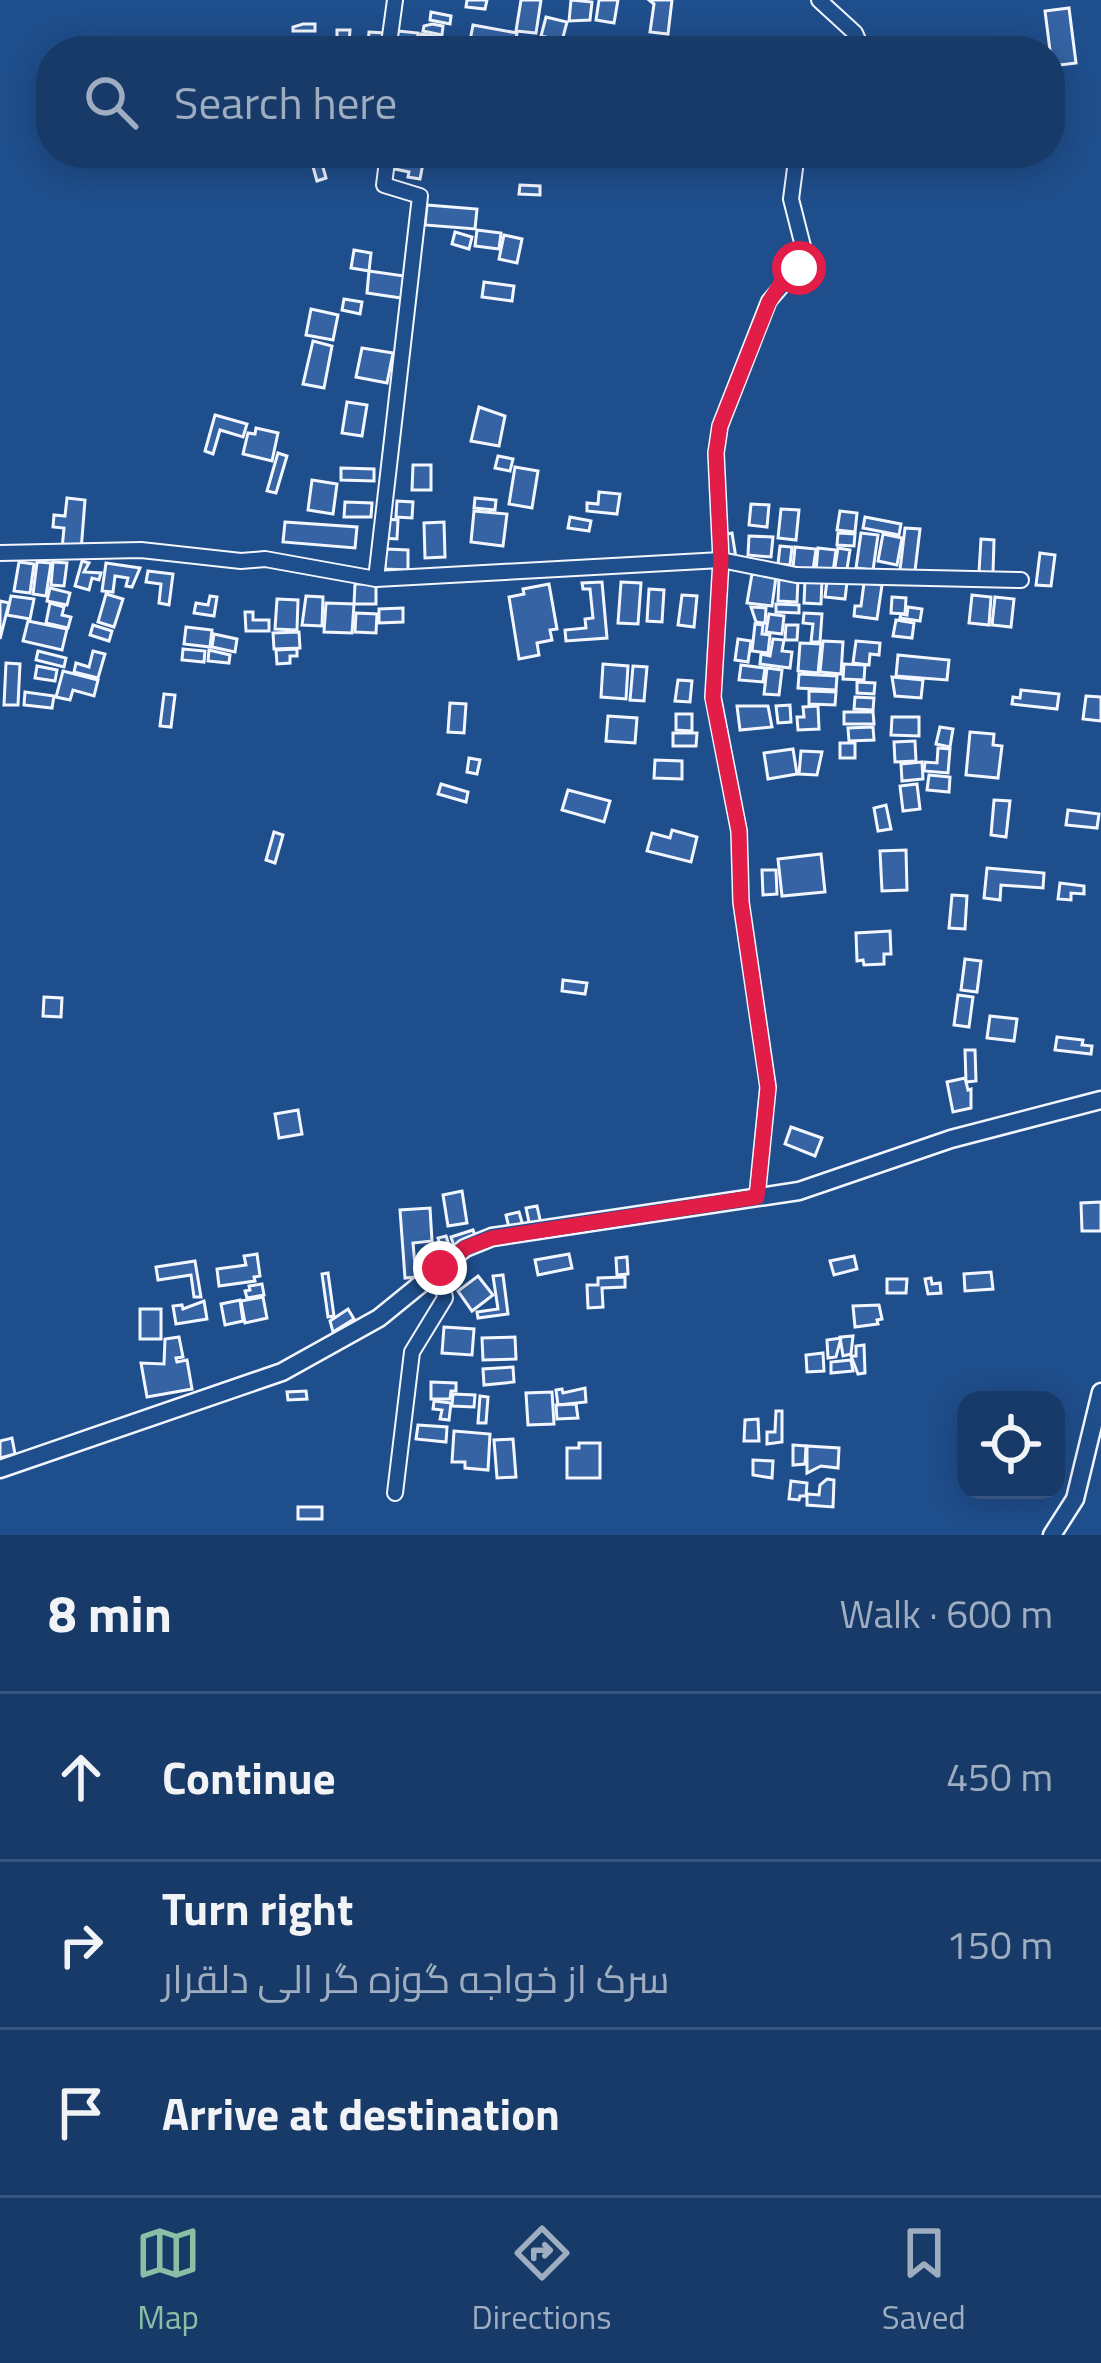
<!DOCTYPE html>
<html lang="en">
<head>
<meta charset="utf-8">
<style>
  body { margin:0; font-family:"Titillium Web",Cairo,sans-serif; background:#20416f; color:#f1f3f6 }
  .controls { position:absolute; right:36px; bottom:36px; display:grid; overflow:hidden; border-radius:24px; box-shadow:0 6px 30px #0003 }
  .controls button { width:108px; height:108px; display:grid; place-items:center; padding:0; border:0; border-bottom:3px solid #36547d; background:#173a69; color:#f1f3f6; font:60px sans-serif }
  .stop { position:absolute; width:36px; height:36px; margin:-27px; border:9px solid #e11d48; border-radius:50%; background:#fff }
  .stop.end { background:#e11d48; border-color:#fff; box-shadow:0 3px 12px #0008 }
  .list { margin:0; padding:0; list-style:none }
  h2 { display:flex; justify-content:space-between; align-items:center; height:156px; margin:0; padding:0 48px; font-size:51px }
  h2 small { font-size:39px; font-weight:400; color:#9eadc0 }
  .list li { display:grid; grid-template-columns:78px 1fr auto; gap:36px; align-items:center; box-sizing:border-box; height:168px; padding:0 48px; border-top:3px solid #36547d }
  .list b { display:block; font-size:45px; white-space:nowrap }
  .list p { margin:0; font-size:39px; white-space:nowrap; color:#9eadc0 }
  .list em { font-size:39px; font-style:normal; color:#9eadc0 }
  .icon { flex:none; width:66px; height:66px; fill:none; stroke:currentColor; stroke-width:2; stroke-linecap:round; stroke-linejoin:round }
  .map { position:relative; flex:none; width:1101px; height:1535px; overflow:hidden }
  .search { position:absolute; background:#173a69; box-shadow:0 6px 30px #0003; left:36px; right:36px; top:36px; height:132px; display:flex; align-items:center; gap:30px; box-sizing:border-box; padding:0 42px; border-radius:48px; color:#9eadc0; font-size:45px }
  .sheet { height:660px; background:#173a69 }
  nav { display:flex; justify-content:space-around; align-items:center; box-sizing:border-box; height:168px; border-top:3px solid #36547d; background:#173a69; font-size:33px; color:#9eadc0 }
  nav a { display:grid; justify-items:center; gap:6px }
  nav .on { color:#8abfa5 }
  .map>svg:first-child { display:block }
  .building { fill:#3563a3; stroke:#f2f6ff; stroke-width:3 }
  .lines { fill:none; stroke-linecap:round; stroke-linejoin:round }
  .minor-casing { stroke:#f2f6ff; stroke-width:18 }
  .tertiary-casing { stroke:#f2f6ff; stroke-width:21 }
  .minor { stroke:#1f4e8c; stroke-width:14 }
  .tertiary { stroke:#1f4e8c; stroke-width:16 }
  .route { stroke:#e11d48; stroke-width:15 }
</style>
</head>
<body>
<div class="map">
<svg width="1101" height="1535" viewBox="0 0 1101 1535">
  <rect width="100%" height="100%" fill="#1f4e8c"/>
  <g class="building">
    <path d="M467,0H487L485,9L466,7Z"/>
    <path d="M521,0H541L536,33L516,31Z"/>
    <path d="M571,0L592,2L590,20L569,21Z"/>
    <path d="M599,0H618L614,23L596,20Z"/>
    <path d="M649,0H672L668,34L650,32L654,4Z"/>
    <path d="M1069,8L1076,63L1052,66L1045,11Z"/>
    <path d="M431,12L451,16L450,24L430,20Z"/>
    <path d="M546,17L567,22L562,41L541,36Z"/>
    <path d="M303,24H315V31H293V27Z"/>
    <path d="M432,24L443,26L442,35L423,31L424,26Z"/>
    <path d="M473,25L517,33L514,51H468Z"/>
    <path d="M337,30H350L349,43H337Z"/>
    <path d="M398,31L418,33L417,47L397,45Z"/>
    <path d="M369,32L384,33L383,44L368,43Z"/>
    <path d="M421,34L446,38L444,51L419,47Z"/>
    <path d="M447,38L465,40L464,51H446Z"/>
    <path d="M319,153L326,178L317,181L310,156Z"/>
    <path d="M398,153L424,158L420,179L408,177L409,172L395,169Z"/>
    <path d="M472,153H517L516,161Z"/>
    <path d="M520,185L540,186V195L519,194Z"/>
    <path d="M427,205L477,209L475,229L425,225Z"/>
    <path d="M477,230L501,233L499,249L475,246Z"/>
    <path d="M455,232L472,237L469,249L452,244Z"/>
    <path d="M504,235L522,239L517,263L499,259Z"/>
    <path d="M354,250L371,253L369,271L351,268Z"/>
    <path d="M369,271L404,276L401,298L367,293Z"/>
    <path d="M484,282L514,286L512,301L482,297Z"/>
    <path d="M344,299L362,302L360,314L342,310Z"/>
    <path d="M311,309L338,315L333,340L306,335Z"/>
    <path d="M313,341L332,346L324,388L303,384Z"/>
    <path d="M362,348L393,353L387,383L356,377Z"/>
    <path d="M347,402L367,405L362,436L342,433Z"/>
    <path d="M479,407L505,416L499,446L471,441Z"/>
    <path d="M215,415L247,424L243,437L220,430L213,454L205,451Z"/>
    <path d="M256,428L278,433L272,461L243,454L248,433L255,434Z"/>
    <path d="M278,453L287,456L276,493L267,491Z"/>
    <path d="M498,456L513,459L510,471L495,468Z"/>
    <path d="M413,465H431V490H412Z"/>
    <path d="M515,467L538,471L532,508L509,504Z"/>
    <path d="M341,468L374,469V481L341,480Z"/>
    <path d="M312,480L337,484L333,514L308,510Z"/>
    <path d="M599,492L620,494L617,514L587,511V503L598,504Z"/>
    <path d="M67,498L85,500L81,551L62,549L64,528L53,527L54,515L65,516Z"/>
    <path d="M475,498L496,500L495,510L474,508Z"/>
    <path d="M397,501L413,502L412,518L396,517Z"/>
    <path d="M345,502L372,503L371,517H344Z"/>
    <path d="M751,504L769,505L767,527L749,525Z"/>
    <path d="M781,509L799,510L796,540L778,538Z"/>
    <path d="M474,511L507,514L503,546L471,542Z"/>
    <path d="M840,511L857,513L855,532L837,530Z"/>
    <path d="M570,517L591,521L589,531L568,528Z"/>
    <path d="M865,517L901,524L899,535L863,528Z"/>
    <path d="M385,519L398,520L397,539L383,538Z"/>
    <path d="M285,522L357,527L355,548L283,542Z"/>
    <path d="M444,522L445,557L425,558L424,523Z"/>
    <path d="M905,528L920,529L915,571L900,570Z"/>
    <path d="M732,533L736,558L725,560L721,535Z"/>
    <path d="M838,533L855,534L854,546L837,545Z"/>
    <path d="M861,533L878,535L873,570L856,568Z"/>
    <path d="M883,534L902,538L897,565L878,561Z"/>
    <path d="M749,536L773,537L771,557L748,555Z"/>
    <path d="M981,539L994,540L993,573L979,572Z"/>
    <path d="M780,546L792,547L790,565L778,564Z"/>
    <path d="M795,547L816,549L813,570L793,567Z"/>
    <path d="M818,548L836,550L833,572L816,570Z"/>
    <path d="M838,548L850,550L846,575L834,573Z"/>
    <path d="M386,549L408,550V570L385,569Z"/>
    <path d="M1040,553L1055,555L1051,586L1036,585Z"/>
    <path d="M82,561L89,563L84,572L101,573L99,580L92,578L89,590L75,586Z"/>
    <path d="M19,562L34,564L30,593L14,591Z"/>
    <path d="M37,562L51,563L46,596L33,594Z"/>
    <path d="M53,562L67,563L64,586L51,585Z"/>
    <path d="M106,563L140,568L132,587L126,586L128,578L115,576L113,592L102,591Z"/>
    <path d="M148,571L173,574L169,605L159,603L161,584L146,582Z"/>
    <path d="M752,574L776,577L772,606L747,603Z"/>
    <path d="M779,578L798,579L797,602L778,601Z"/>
    <path d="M805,580H822L821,604L804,603Z"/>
    <path d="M827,580L847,582L845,599L825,597Z"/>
    <path d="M602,582L607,638L566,641L565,630L586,628L585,619L593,618L590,589H583L582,583Z"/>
    <path d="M621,582L641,583L638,624L618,623Z"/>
    <path d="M864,583L882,585L877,619L854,616L855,606H861Z"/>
    <path d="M355,584H376V604H354Z"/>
    <path d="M549,584L557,629L550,630L552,640L537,643L539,655L519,659L509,597L524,594L523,589Z"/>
    <path d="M50,588L70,593L67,605L47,601Z"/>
    <path d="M649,589L664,590L662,622L647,621Z"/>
    <path d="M106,594L123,599L114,627L98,622Z"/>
    <path d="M682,595L697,596L694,627L678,625Z"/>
    <path d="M972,595L991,597L989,625L969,623Z"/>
    <path d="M11,596L34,599L30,619L7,615Z"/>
    <path d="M210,596L217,597L214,616L194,613L196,603L208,605Z"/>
    <path d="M306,596L323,597L322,626L302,625Z"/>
    <path d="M892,597L906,598L905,614L891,613Z"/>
    <path d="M995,597L1014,599L1011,627L992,625Z"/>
    <path d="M277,599L298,600L297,630L275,629Z"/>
    <path d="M0,601L9,603L0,639Z"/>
    <path d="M50,603L64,607L62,615L71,617L68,628L46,623Z"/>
    <path d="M326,603L354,604L352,633L324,632Z"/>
    <path d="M776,604L799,605V613L776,612Z"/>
    <path d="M751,607L766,608L765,623L756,622Z"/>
    <path d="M908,607L922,609L920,621L900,618L901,614L907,615Z"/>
    <path d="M403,608V622L379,623V609Z"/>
    <path d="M245,612H253V620H269V631H246Z"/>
    <path d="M356,613L377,614L376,633L355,632Z"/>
    <path d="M804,613L822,614L820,642H811L813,624L803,623Z"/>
    <path d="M769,614L784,616L782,634L766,632Z"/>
    <path d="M896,620L914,623L912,638L893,636Z"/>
    <path d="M28,621L67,629L62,650L23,641Z"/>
    <path d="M755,624L763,625L762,634L770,635L768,653L752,651Z"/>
    <path d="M93,625L112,631L109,641L90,635Z"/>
    <path d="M786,625H798L797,640H785Z"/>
    <path d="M186,627L212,630L210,647L184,644Z"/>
    <path d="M299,632L300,648L274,649L273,633Z"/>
    <path d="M214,634L237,639L235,652L212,647Z"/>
    <path d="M738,639L751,641L748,662L735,660Z"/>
    <path d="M773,639L784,640L782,651L792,652L790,668L760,664L761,654L770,656Z"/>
    <path d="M823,641L843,642L841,674L820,672Z"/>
    <path d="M856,641L880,643L879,655L870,654L869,665L853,663Z"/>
    <path d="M800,643L821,644L818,673L798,671Z"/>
    <path d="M183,649L205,651L204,662L182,660Z"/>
    <path d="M297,649V656H290V663L277,664L276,650Z"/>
    <path d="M209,650L230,655L229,663L208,661Z"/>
    <path d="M38,651L66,658L64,667L36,660Z"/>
    <path d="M93,651L105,654L98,678L74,672L76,663L89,667Z"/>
    <path d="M898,655L949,660L947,680L896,676Z"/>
    <path d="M6,663L20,664L18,705H4Z"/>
    <path d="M603,664L628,666L626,699L601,697Z"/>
    <path d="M844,664L865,665L864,680L843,679Z"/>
    <path d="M741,665L765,668L763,682L739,680Z"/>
    <path d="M37,666L57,670L55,681L35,678Z"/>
    <path d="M633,666L647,667L644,701L630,700Z"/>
    <path d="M767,668L782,670L779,695L764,694Z"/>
    <path d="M63,671L98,680L94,696L73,690L70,700L56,697Z"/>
    <path d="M799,674L837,676L836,690L798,688Z"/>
    <path d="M892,677L923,680L921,698L895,696Z"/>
    <path d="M678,680L692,681L690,702L675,701Z"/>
    <path d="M857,682L875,683L874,694L857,693Z"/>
    <path d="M1021,690L1059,694L1057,709L1012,704L1013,697L1020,698Z"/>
    <path d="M809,691L836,692L835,705L809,704Z"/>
    <path d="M25,692L54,696L52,708L24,705Z"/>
    <path d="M164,694L175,695L171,727L160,726Z"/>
    <path d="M1086,696L1101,697V721L1083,719Z"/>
    <path d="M855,697L874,698L873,710L854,709Z"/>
    <path d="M450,703L466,704L464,733L448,732Z"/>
    <path d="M790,705L791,722L778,723L776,706Z"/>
    <path d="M737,706H768L772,727L740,730Z"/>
    <path d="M818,706L819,729L798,730L797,717H804L803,707Z"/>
    <path d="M844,712H873L874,724H844Z"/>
    <path d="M676,714H692V731L676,730Z"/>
    <path d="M608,716L637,718L635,743L606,741Z"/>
    <path d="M892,717H919V736L891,735Z"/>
    <path d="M873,727L874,740L849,741L848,728Z"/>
    <path d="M940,727L953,729L950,747L936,744Z"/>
    <path d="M970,732L994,734L993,745L1002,746L998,778L966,775Z"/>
    <path d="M673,733H697L696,746H673Z"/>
    <path d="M915,741L916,761L895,762L894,742Z"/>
    <rect x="840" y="743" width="15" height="15"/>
    <path d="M938,748L950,749L948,773L924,771L925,762L937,763Z"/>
    <path d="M793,749L797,774L768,779L764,753Z"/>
    <path d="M801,751L822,752L817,775L799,774Z"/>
    <path d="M469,758L480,760L477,774L467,772Z"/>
    <path d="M655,760L682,761V779L654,778Z"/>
    <path d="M922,762L923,779L902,781L901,764Z"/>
    <path d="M929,775L950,777L949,792L927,790Z"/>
    <path d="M441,784L468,792L466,802L438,794Z"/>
    <path d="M917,784L920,809L903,811L900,786Z"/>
    <path d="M568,790L610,801L604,822L562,810Z"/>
    <path d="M994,800L1010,801L1006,837L991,835Z"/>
    <path d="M886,805L891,829L878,831L874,808Z"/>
    <path d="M1068,810L1099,814L1097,828L1066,825Z"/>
    <path d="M672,830L697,837L691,862L647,851L652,833L670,838Z"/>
    <path d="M274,832L283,835L275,863L266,860Z"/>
    <path d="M906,850L907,890L882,891L880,851Z"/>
    <path d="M821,854L825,892L782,896L778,859Z"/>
    <path d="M987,868L1044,873L1043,888L1001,885L1000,900L984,898Z"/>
    <path d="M762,870H776L777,894L763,895Z"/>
    <path d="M1060,883L1084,886V894L1071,893V900L1058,899Z"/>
    <path d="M952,895L967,896L965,929L949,928Z"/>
    <path d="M890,931L891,954H884V964L864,965L863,960L857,961L856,933Z"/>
    <path d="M965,959L981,961L977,992L961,990Z"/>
    <path d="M563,980L587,983L585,994L562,991Z"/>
    <path d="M958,995L973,997L969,1027L954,1025Z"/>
    <path d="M44,997L62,998L61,1017L43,1016Z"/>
    <path d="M990,1016L1017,1019L1014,1041L987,1038Z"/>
    <path d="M1057,1037L1083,1040L1082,1045L1092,1046L1091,1054L1055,1050Z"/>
    <path d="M965,1050H975L976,1081L966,1082Z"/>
    <path d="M965,1078L968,1090L971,1089V1108L953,1112L947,1082Z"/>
    <path d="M298,1110L302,1134L279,1138L275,1114Z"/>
    <path d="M791,1127L822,1138L815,1156L785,1144Z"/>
    <path d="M462,1191L467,1223L448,1226L443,1195Z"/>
    <path d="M1101,1202V1231H1082L1081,1203Z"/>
    <path d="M537,1206L541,1224L530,1227L526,1208Z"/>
    <path d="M430,1208L432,1241L413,1243L416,1277L405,1278L400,1210Z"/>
    <path d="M519,1212L524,1229L510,1232L506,1215Z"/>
    <path d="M473,1230L476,1239L454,1246L451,1237Z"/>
    <path d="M446,1236L452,1254L437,1259L434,1251L441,1249L438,1238Z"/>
    <path d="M257,1254L260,1276L254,1277L255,1281L219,1286L217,1269L246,1265L244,1256Z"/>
    <path d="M569,1254L572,1268L538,1275L535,1260Z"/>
    <path d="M854,1256L857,1269L834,1275L830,1261Z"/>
    <path d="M627,1257L628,1274L617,1275L616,1258Z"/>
    <path d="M195,1261L201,1297H194L191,1275L158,1280L156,1267Z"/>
    <path d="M991,1272L993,1289L965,1291L964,1274Z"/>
    <path d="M328,1273L334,1316L328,1317L322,1274Z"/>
    <path d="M503,1275L508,1314L478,1318L477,1312L498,1309L493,1276Z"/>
    <path d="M478,1276L493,1295L472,1311L458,1291Z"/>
    <path d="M625,1277V1287L602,1288L603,1307L588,1308L587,1285H598V1278Z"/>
    <path d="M931,1278L932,1284L940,1283L941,1293L928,1294L925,1279Z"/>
    <path d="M887,1279H907L906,1293H887Z"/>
    <path d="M262,1284L264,1295L247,1298L245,1291L250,1290L249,1286Z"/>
    <path d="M263,1297L267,1318L245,1323L241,1301Z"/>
    <path d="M240,1300L243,1321L225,1325L221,1304Z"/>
    <path d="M204,1301L207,1319L176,1324L173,1306L182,1305L183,1309Z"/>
    <path d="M879,1305L882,1319L877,1320L878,1324L855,1327L853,1306Z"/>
    <rect x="140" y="1309" width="21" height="30"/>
    <path d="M348,1309L354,1319L333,1332L330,1321Z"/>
    <path d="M444,1327L474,1329L472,1355L442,1353Z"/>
    <path d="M853,1336L851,1354L843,1356L840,1337Z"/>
    <path d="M179,1337L183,1357L176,1358L177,1362L187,1360L192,1389L147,1397L141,1363L164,1364L165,1339Z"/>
    <path d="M515,1337L516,1359L483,1360L482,1338Z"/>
    <path d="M841,1338L836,1357L828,1358L827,1340Z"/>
    <path d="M864,1345L865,1373L858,1374L851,1356H856V1346Z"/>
    <path d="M823,1353L824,1371L807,1372L806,1355Z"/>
    <path d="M851,1360L853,1371L831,1373V1362Z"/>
    <path d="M513,1367L514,1382L484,1385L483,1369Z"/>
    <path d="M431,1382L456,1383V1391H451L450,1399H431Z"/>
    <path d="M585,1388L586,1402L558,1405L556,1390L562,1389L563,1393Z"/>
    <path d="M306,1391L307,1399L288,1400L287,1392Z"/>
    <path d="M552,1392L554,1424L528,1425L526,1393Z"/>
    <path d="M453,1394L475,1395L474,1407L452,1406Z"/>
    <path d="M480,1396L488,1397L486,1423H478Z"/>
    <path d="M434,1401L451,1403L449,1420L440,1419L442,1410L433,1409Z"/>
    <path d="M576,1404L578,1418L557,1419L556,1405Z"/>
    <path d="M776,1411H782V1442L767,1444V1432H775Z"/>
    <path d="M758,1419L759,1441H744L745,1420Z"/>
    <path d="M418,1425L447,1427L446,1442L416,1439Z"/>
    <path d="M454,1431L490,1434L488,1470L465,1468V1462H452Z"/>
    <path d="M12,1438L15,1454L0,1458V1441Z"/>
    <path d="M513,1439L516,1477L497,1478L494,1440Z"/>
    <path d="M579,1443H600V1478H567V1448H579Z"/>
    <path d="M793,1445L806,1446L805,1464L793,1465Z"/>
    <path d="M807,1446L839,1448L838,1468L821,1466L807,1473Z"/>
    <path d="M753,1460L773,1461L772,1478L753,1475Z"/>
    <path d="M827,1479L834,1480L833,1507L807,1505V1494L819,1495L820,1485Z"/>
    <path d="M791,1481L807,1483L806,1496H800L799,1500L789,1499Z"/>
    <rect x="298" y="1507" width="24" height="12"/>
  </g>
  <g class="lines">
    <g class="minor-casing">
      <g id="minor">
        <path d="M819,0L855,33L863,51"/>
        <path d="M388,51L395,0"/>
        <path d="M0,553L141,550L241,561L265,559L376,579L721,560L796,575L1021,580"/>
        <path d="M376,579L420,196L384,185L388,153"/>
        <path d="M757,1197L768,1087L741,902L739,831L713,697L721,560L716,453L720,426L769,301L806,258L791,199L797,153"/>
        <path d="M395,1493L412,1352L445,1298L440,1268"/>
      </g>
    </g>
    <g class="tertiary-casing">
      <g id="tertiary">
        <path d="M0,1469L282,1372L379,1318L465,1248L492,1237L799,1191L951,1139L1101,1100"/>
        <path d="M1052,1535L1075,1499L1101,1392"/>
      </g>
    </g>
    <use href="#minor" class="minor"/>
    <use href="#tertiary" class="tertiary"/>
  </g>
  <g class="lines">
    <path class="route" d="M440,1268L465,1248L492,1238L757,1197L768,1088L741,902L739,831L713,698L721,560L716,453L720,426L769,302L781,283L799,268"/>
  </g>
</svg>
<div class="controls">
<button><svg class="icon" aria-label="locate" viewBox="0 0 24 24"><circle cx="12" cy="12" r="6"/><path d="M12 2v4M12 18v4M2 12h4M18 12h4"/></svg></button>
</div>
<div class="stop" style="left:799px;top:268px"></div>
<div class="stop end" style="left:440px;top:1268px"></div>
<div class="search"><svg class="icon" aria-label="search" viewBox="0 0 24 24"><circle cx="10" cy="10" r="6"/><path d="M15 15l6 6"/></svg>Search here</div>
</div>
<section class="sheet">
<h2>8 min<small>Walk · 600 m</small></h2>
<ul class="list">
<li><svg class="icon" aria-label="ahead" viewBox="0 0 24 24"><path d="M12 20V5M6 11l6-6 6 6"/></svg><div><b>Continue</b></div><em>450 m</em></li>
<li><svg class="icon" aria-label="right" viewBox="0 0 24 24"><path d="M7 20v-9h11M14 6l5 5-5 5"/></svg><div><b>Turn right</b><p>سرک از خواجه گوزه گر الی دلقرار</p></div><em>150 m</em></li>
<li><svg class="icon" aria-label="arrive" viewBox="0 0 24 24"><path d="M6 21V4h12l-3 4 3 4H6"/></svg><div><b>Arrive at destination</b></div></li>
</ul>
</section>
<nav>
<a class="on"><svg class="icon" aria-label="map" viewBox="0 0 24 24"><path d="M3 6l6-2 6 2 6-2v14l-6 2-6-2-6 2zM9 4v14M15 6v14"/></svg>Map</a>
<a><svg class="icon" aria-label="directions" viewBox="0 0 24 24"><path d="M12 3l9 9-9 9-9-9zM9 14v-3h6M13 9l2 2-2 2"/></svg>Directions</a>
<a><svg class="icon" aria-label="saved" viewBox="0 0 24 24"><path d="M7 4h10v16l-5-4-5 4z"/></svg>Saved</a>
</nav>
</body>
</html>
